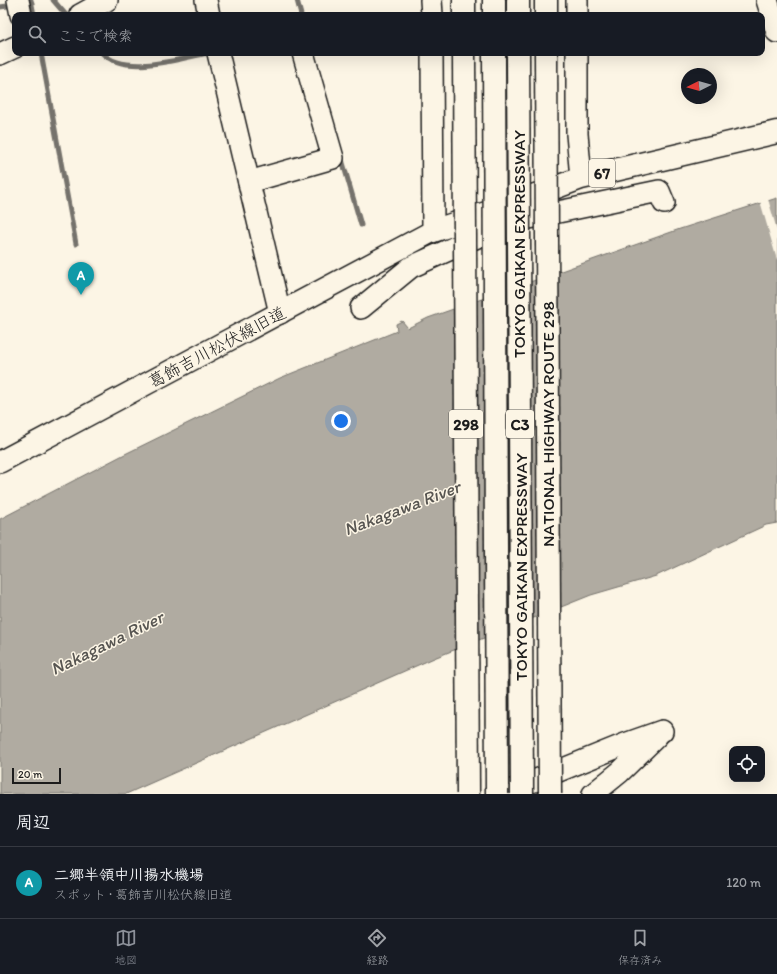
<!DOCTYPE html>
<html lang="ja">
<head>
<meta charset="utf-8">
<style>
  body { margin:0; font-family:Itim,"Klee One",sans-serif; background:#20242c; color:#f1f3f6 }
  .controls { position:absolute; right:12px; bottom:12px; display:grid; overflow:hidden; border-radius:8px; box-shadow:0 4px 16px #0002 }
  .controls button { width:36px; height:36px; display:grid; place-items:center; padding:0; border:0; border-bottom:1px solid #363941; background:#171b24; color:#f1f3f6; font:20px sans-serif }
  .compass { position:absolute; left:681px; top:68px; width:36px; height:36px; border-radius:50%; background:#171b24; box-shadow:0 4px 16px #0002; rotate:265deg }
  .scale { position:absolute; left:12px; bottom:10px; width:49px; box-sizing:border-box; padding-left:4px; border:2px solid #1c1c1c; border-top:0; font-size:11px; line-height:14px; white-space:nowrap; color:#1c1c1c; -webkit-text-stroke:3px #fcf5e5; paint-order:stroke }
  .you { position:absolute; left:341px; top:421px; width:14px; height:14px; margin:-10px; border:3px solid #fff; border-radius:50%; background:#1a73e8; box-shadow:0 0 0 6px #1a73e833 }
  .badge { display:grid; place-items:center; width:26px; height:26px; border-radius:50%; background:#8c9099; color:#fff; font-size:13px; font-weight:700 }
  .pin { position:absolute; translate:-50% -33px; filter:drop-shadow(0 1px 2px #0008) }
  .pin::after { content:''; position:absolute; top:21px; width:14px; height:12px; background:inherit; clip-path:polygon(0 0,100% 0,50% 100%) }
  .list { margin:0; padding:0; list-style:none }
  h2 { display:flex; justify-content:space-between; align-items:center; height:52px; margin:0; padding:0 16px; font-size:17px }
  h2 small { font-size:13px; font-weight:400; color:#9ea1a6 }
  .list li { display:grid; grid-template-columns:26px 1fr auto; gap:12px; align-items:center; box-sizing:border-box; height:72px; padding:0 16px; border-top:1px solid #363941 }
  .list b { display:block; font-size:15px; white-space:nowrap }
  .list p { margin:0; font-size:13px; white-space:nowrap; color:#9ea1a6 }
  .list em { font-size:13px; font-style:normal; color:#9ea1a6 }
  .icon { flex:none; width:22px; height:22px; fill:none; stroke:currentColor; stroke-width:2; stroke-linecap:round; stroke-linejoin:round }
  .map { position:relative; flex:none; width:777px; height:794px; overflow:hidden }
  .search { position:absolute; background:#171b24; box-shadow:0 4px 16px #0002; left:12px; right:12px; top:12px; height:44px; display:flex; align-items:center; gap:10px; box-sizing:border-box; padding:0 14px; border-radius:8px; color:#9ea1a6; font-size:15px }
  .sheet { height:124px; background:#171b24 }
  nav { display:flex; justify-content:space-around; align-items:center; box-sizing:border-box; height:56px; border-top:1px solid #363941; background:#171b24; font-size:11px; color:#9ea1a6 }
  nav a { display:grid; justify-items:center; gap:2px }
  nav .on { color:#8c9099 }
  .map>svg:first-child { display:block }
  .water { fill:#b0aba1; stroke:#75726c }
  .pier { fill:#fcf5e5 }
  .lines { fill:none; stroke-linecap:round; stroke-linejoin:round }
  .stream { stroke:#75726c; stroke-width:5 }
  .minor-casing { stroke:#1c1c1c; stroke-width:24 }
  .major-casing { stroke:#1c1c1c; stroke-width:25 }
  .highway-casing { stroke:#1c1c1c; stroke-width:25 }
  .minor { stroke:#fcf5e5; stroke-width:21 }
  .major { stroke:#fcf5e5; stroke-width:22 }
  .highway { stroke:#fcf5e5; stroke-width:22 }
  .highway-bridge-casing { stroke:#1c1c1c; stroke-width:25; stroke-linecap:butt }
  .highway-bridge { stroke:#fcf5e5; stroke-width:22 }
  .labels { text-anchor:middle; stroke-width:3; stroke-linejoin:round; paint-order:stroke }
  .shield { fill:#fcf5e5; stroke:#5f5d58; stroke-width:1 }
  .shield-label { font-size:16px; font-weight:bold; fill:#1c1c1c }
  .street-label { font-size:17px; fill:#1c1c1c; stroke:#fcf5e5 }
  .water-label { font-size:18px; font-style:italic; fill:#575551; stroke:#fcf5e5 }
</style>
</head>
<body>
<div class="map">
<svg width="777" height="794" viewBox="0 0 777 794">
  <rect width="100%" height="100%" fill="#fcf5e5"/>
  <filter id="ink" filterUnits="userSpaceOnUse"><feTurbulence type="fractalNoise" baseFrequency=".025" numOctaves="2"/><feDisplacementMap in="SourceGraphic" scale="8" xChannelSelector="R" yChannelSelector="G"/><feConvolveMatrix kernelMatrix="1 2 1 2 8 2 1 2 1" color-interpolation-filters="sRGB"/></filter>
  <g filter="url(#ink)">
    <path class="water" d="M777,198V523L766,525L656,576L591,595L434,658L126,794H0V519L123,455L280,378L397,331L396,324L402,321L408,328L428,318L680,229Z"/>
    <path class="pier" d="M768,199L777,230V260L760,201Z"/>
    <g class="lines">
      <g class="stream">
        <path d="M31,0L34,15"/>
        <path d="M53,0L66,15"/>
        <path d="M297,0L301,15"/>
        <path d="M23,4L32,3"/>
        <path d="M0,7L15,5"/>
        <path d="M41,53L76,244"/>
        <path d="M102,53C125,76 180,59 208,53"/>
        <path d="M341,156L361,225"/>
      </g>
      <g class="minor-casing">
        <g id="minor">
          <path d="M18,0L21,15"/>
          <path d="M206,0L209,15"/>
          <path d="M431,0L432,15"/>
          <path d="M577,0V15"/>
          <path d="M767,0L777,32"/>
          <path d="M80,15L107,0"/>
          <path d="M218,53L280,313"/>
          <path d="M577,53V134L581,178"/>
          <path d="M0,54L15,47"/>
          <path d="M249,182L333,158L303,53"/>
          <path d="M509,214L510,222L659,191L664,203"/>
          <path d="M361,308L411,267L510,222"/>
          <path d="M0,462L433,231L432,53"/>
          <path d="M502,794L625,744L662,731"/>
          <path d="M593,794L620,772L657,736"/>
        </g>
      </g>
      <g class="major-casing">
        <path id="major" d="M433,231L495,210L581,178L777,132"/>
      </g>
      <g class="highway-casing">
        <g id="highway">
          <path d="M464,0V15"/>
          <path d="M494,0V15"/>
          <path d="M518,0V15"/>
          <path d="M546,0V15"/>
        </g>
      </g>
      <use href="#minor" class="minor"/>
      <use href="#major" class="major"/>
      <use href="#highway" class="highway"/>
      <g class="highway-bridge-casing">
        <g id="highway-bridge">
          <path d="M464,53L468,794"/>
          <path d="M494,53L497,794"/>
          <path d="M518,53L522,794"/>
          <path d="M546,53L550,794"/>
        </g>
      </g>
      <use href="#highway-bridge" class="highway-bridge"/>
    </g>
  </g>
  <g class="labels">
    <g class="shield">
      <rect x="589" y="159" width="26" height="28" rx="3"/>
      <rect x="449" y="410" width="34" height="28" rx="3"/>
      <rect x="506" y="410" width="28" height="28" rx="3"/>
    </g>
    <g class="shield-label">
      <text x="602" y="179">67</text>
      <text x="466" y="430">298</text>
      <text x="520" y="430">C3</text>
    </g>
    <g class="street-label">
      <text transform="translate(519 244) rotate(-90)" y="6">TOKYO GAIKAN EXPRESSWAY</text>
      <text transform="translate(217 347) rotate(-28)" y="6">葛飾吉川松伏線旧道</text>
      <text transform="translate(548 424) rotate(-90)" y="6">NATIONAL HIGHWAY ROUTE 298</text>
      <text transform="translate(521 567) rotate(-90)" y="6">TOKYO GAIKAN EXPRESSWAY</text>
    </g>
    <g class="water-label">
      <text transform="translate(402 508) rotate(-21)" y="6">Nakagawa River</text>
      <text transform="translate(107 643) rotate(-26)" y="6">Nakagawa River</text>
    </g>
  </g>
</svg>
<div class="controls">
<button><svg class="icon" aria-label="locate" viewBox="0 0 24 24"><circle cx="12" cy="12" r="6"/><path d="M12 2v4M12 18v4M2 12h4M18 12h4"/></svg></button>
</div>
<svg class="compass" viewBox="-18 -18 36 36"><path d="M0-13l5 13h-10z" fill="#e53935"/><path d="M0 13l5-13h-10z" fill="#9ea1a6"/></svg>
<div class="scale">20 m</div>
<div class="you"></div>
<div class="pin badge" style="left:81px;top:295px;background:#0f9aa8">A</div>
<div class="search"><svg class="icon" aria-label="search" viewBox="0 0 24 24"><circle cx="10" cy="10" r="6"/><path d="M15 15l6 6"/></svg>ここで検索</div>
</div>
<section class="sheet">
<h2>周辺<small></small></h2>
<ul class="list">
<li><span class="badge" style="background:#0f9aa8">A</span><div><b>二郷半領中川揚水機場</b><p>スポット · 葛飾吉川松伏線旧道</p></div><em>120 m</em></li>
</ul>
</section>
<nav>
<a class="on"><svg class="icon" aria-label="map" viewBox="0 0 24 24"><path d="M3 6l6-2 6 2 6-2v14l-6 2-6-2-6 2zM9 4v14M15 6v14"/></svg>地図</a>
<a><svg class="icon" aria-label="directions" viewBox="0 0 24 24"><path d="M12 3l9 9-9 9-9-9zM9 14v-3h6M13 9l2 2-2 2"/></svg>経路</a>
<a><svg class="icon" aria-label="saved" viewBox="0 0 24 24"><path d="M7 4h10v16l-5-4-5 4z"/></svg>保存済み</a>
</nav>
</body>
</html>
